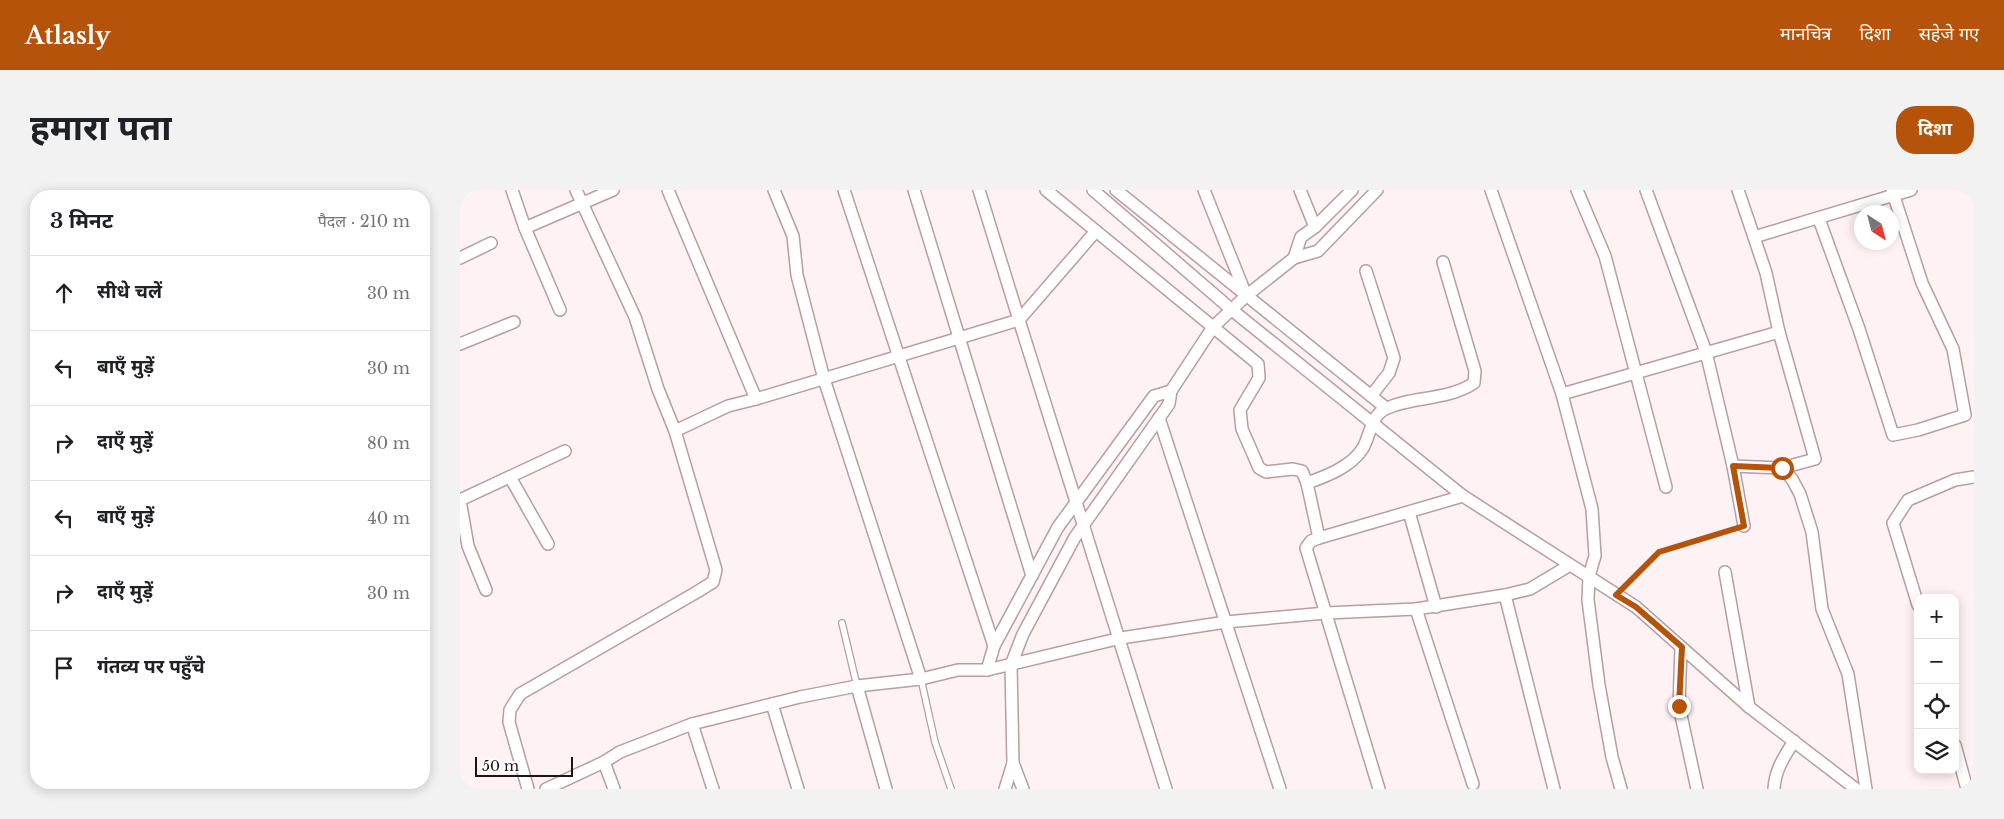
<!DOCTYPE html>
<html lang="hi">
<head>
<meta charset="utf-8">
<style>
  body { margin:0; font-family:"Libre Baskerville","Noto Sans Devanagari",serif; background:#f2f2f2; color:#202124 }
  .controls { position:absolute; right:15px; bottom:15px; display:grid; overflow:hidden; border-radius:10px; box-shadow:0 2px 12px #0003 }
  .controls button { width:45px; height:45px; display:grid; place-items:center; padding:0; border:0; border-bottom:1px solid #e0e0e0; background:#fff; color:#202124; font:25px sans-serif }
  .compass { position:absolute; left:1394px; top:15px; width:45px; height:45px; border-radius:50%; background:#fff; box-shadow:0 2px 12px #0003; rotate:144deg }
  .scale { position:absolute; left:15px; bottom:12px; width:98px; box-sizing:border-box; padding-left:5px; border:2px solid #1d1415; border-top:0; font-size:14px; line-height:18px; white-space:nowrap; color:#1d1415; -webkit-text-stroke:4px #fff; paint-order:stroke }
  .stop { position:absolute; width:15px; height:15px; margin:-11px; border:4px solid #b45309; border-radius:50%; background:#fff }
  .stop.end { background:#b45309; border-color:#fff; box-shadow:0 1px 5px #0008 }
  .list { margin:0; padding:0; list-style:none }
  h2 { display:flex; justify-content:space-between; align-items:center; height:65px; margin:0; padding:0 20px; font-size:21px }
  h2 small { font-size:16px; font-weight:400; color:#757577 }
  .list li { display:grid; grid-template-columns:32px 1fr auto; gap:15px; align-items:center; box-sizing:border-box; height:75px; padding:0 20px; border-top:1px solid #e0e0e0 }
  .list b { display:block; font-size:19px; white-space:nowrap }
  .list em { font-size:16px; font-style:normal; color:#757577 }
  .icon { flex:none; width:28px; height:28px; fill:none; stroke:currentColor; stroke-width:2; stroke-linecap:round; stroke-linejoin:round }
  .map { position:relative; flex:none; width:1514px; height:599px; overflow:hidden; border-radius:20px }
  header { display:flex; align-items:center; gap:30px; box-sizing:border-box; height:70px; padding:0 25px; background:#b45309; color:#fff }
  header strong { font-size:24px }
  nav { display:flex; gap:28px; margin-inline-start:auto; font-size:18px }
  .intro { display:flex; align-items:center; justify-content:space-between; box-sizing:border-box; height:120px; padding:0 30px }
  h1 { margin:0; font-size:35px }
  .button { padding:12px 22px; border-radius:20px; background:#b45309; color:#fff; font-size:18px; font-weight:700 }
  main { display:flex; gap:30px; padding:0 30px }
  aside { flex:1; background:#fff; border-radius:20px; box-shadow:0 2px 12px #0003 }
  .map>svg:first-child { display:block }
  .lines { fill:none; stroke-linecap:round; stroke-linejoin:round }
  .lane-casing { stroke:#b89da1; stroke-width:8 }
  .street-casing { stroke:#b89da1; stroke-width:14 }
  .path { stroke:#857b7d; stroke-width:2.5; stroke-dasharray:5 2.5; stroke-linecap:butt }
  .lane { stroke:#fff; stroke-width:5.5 }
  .street { stroke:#fff; stroke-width:11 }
  .route { stroke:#b45309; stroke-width:6 }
</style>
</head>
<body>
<header>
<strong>Atlasly</strong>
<nav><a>मानचित्र</a><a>दिशा</a><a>सहेजे गए</a></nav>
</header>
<div class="intro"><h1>हमारा पता</h1><a class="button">दिशा</a></div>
<main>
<aside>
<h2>3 मिनट<small>पैदल · 210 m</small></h2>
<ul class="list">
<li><svg class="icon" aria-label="ahead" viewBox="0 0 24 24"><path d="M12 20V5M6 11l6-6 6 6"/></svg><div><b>सीधे चलें</b></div><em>30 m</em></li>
<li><svg class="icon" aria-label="left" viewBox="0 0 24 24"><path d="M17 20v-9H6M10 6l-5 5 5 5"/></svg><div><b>बाएँ मुड़ें</b></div><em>30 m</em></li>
<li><svg class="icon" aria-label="right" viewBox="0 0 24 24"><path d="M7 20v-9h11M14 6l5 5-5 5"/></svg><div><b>दाएँ मुड़ें</b></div><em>80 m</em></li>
<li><svg class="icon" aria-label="left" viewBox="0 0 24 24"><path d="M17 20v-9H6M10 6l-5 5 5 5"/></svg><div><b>बाएँ मुड़ें</b></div><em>40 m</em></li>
<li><svg class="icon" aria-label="right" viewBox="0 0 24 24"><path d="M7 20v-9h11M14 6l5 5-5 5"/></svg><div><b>दाएँ मुड़ें</b></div><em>30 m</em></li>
<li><svg class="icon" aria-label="arrive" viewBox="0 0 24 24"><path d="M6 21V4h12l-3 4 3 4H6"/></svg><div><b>गंतव्य पर पहुँचे</b></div></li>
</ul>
</aside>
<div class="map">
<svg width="1514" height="599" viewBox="0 0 1514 599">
  <rect width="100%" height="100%" fill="#fef2f4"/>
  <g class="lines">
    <g class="lane-casing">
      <g id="lane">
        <path d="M382,433L397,496"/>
        <path d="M461,489L475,552L491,599"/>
      </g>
    </g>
    <g class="street-casing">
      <g id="street">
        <path d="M52,0L65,38L153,0"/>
        <path d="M208,0L296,209"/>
        <path d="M314,0L333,46L337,85L364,189L461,489"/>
        <path d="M384,0L534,456"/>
        <path d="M454,0L572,386"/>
        <path d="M586,0L798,174L799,188L780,220L782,239L799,278L806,282L833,279L842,281L847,293L859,348"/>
        <path d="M633,0L772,120L1003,306L1176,417L1289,517L1396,599"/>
        <path d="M656,0L926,218"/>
        <path d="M744,0L786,105"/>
        <path d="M840,0L855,37"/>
        <path d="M1031,0L1102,204"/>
        <path d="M1117,0L1145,66L1206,297"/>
        <path d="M1186,0L1246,162L1273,276"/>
        <path d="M1278,0L1294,47"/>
        <path d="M1359,29L1399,139L1433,245L1458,240L1505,225L1493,159L1462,93L1432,0"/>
        <path d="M65,38L100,120"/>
        <path d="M636,41L559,130L706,599"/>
        <path d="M0,68L31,53"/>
        <path d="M834,68L841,47L855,37L892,0"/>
        <path d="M906,81L934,168L929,183L911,206"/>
        <path d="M0,154L54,132"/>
        <path d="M699,228L820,599"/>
        <path d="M215,241L268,216L296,209L559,130L519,0"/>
        <path d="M1322,278L1332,289L1340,304L1352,342L1362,419L1388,484L1406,599"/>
        <path d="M50,287L88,354"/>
        <path d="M847,293C867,286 891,277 903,258C910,246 911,226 925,219C951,206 987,211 1014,193L1015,181L983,72"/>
        <path d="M0,310L105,261"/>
        <path d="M0,310L8,356L26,400"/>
        <path d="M949,322L976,417"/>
        <path d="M1284,336L1273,276L1322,278L1355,269L1319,142L1306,83L1294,47L1451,0"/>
        <path d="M1265,382L1289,517"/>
        <path d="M1045,405L1094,599"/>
        <path d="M1458,415L1433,333L1448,310L1495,290L1514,287"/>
        <path d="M956,419L1013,594"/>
        <path d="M1221,457L1219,516L1237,599"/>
        <path d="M527,480L534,456L598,337L694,206L711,201"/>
        <path d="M397,496L426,599"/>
        <path d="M312,514L338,599"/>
        <path d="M232,534L253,599"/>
        <path d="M1495,555L1507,599"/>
        <path d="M144,572L154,599"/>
        <path d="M553,573L563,599"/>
        <path d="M68,599L49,532L50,520L60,504L237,402L253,392L256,380L215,241L198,199L175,127L116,0"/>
        <path d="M86,599L144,572L160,562L232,534L340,507L397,496L461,489L498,480H527L661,448L766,432L866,423L956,419L1045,405L1070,399L1110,375"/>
        <path d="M545,599L553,573L551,475L563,444L615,347L709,214L711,201L753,137L786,106L834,68L858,61L917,0"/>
        <path d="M919,599L846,358L851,351L859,348L1003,306"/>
        <path d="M1161,599L1152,567L1139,495L1128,410L1129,386L1135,366L1132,319L1102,204L1319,142"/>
        <path d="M1314,599C1315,580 1324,567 1334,551"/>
      </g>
    </g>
    <path class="path" d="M1164,397L1199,362L1273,339"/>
    <use href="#lane" class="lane"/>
    <use href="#street" class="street"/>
  </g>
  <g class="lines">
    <path class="route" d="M1219,516L1222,457L1176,417L1156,405L1199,362L1284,336L1273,276L1322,278"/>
  </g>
</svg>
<div class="controls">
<button>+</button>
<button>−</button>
<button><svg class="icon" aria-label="locate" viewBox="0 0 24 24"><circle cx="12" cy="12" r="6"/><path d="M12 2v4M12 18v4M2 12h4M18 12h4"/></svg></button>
<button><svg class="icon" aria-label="layers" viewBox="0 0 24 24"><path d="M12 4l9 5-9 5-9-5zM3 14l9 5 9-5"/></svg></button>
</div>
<svg class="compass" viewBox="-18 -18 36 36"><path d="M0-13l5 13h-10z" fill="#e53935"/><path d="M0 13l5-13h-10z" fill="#757577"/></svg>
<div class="scale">50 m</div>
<div class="stop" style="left:1322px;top:278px"></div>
<div class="stop end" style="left:1219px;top:516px"></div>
</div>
</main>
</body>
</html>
